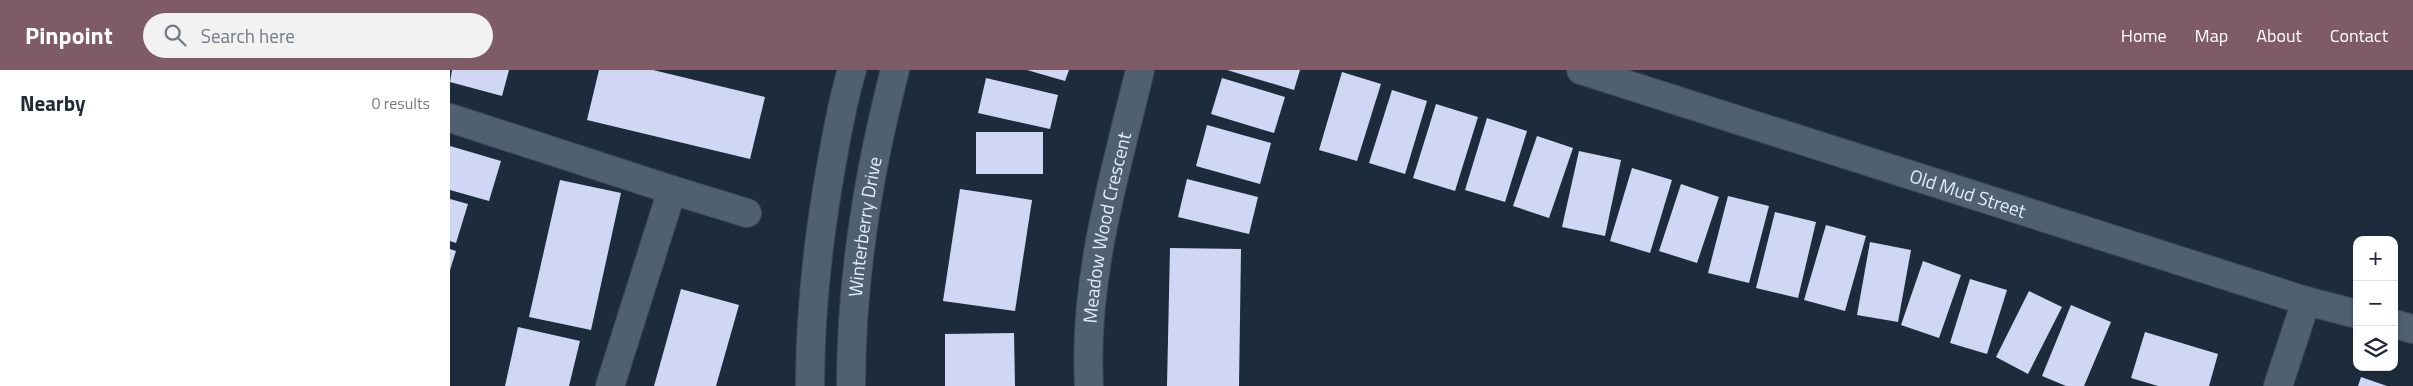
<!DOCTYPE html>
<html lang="en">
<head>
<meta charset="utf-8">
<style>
  body { margin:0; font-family:"Titillium Web",sans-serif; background:#f2f2f3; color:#1f2937 }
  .controls { position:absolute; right:15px; bottom:15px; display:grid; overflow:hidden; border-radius:10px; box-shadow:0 1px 4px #0004 }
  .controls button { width:45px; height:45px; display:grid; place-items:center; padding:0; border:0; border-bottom:1px solid #e0e1e3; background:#fff; color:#1f2937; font:25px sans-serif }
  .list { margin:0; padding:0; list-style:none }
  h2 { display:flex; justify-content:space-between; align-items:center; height:65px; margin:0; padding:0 20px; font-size:21px }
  h2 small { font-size:16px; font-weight:400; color:#747a83 }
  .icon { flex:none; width:28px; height:28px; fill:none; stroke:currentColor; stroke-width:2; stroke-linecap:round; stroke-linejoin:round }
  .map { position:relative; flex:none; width:1963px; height:316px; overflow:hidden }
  header { display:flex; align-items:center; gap:30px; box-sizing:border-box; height:70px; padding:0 25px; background:#7f5c65; color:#fff }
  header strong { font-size:24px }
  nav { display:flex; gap:28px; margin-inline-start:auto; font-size:18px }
  .search { width:350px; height:45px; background:#f2f2f3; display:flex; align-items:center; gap:12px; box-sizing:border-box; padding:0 18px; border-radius:28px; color:#747a83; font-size:19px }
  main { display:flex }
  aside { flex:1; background:#fff }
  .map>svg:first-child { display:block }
  .building { fill:#d0d7f5 }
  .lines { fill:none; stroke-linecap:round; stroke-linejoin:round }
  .minor-casing { stroke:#3c4855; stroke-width:30 }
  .minor { stroke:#4f6071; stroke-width:28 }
  .labels { text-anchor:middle; stroke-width:5; stroke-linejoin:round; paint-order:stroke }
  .street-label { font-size:19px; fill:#e3edf7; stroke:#0d141b }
</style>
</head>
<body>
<header>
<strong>Pinpoint</strong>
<div class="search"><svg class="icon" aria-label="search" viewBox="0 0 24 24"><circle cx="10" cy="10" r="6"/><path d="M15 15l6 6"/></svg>Search here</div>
<nav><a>Home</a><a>Map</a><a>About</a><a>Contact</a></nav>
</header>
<main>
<aside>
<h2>Nearby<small>0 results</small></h2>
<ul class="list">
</ul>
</aside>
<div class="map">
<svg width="1963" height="316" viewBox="0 0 1963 316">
  <rect width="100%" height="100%" fill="#1d2c3c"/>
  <g class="building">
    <path d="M2,0H59L52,26L0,12Z"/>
    <path d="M149,0H203L315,27L300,89L137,50Z"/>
    <path d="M577,0H619L615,11Z"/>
    <path d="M777,0H850L844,20Z"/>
    <path d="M892,2L931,14L907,91L869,80Z"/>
    <path d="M536,8L608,25L600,59L528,43Z"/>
    <path d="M772,8L835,27L824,63L761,44Z"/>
    <path d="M942,20L977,31L955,104L919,93Z"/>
    <path d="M986,34L1028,47L1005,121L963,108Z"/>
    <path d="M1037,48L1077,61L1055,132L1015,120Z"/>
    <path d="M757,55L821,73L810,114L746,96Z"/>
    <rect x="526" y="62" width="67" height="42"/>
    <path d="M1087,66L1123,78L1099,148L1063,136Z"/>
    <path d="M0,76L51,91L39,131L0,120Z"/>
    <path d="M1129,81L1171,90L1155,166L1112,157Z"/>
    <path d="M1182,98L1222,110L1200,183L1160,171Z"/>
    <path d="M737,109L808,127L799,164L728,147Z"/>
    <path d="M110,110L171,123L141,260L79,247Z"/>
    <path d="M1231,114L1269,127L1247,193L1209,181Z"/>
    <path d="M510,119L582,130L565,241L493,231Z"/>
    <path d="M1278,126L1319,136L1299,213L1258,203Z"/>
    <path d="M0,129L18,134L6,173L0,171Z"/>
    <path d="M1325,142L1366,152L1348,228L1306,218Z"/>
    <path d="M1376,155L1416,166L1395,241L1354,230Z"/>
    <path d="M1420,172L1461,180L1448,252L1407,245Z"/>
    <path d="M720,178L791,179L789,316H717Z"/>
    <path d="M0,179L6,181L0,200Z"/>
    <path d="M1473,191L1511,205L1489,268L1451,255Z"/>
    <path d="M1520,209L1557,220L1537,284L1500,273Z"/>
    <path d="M231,219L289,235L266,316H204Z"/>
    <path d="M1579,221L1612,237L1578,304L1546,287Z"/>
    <path d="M1621,235L1661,252L1634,316H1616L1592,306Z"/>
    <path d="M68,257L130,271L119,316H55Z"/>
    <path d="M1695,262L1768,284L1759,316H1708L1681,308Z"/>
    <path d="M564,263L565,316H495V264Z"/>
    <path d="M1911,307L1937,316H1908Z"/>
  </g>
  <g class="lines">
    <g class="minor-casing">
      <g id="minor">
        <path id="s1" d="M1131,0L1856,231L1907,244"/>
        <path d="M0,48L222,120L160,316"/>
        <path d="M222,120L297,143"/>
        <path d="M1944,254L1963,259"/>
        <path d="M360,316C360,242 368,170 381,97C387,64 392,32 402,0"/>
        <path id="s2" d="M401,316C401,209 418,104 445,0"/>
        <path id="s3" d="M639,316C633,208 665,104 690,0"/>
        <path d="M1828,316L1856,231"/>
      </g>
    </g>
    <use href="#minor" class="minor"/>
  </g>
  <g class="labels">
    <g class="street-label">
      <text dy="7" stroke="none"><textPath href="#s1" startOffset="406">Old Mud Street</textPath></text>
      <text dy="7" stroke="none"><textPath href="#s2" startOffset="160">Winterberry Drive</textPath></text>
      <text dy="7" stroke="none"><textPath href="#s3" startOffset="160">Meadow Wood Crescent</textPath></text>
    </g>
  </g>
</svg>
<div class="controls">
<button>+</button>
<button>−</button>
<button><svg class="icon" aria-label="layers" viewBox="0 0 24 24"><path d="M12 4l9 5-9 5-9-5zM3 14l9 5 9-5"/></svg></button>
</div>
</div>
</main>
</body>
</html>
